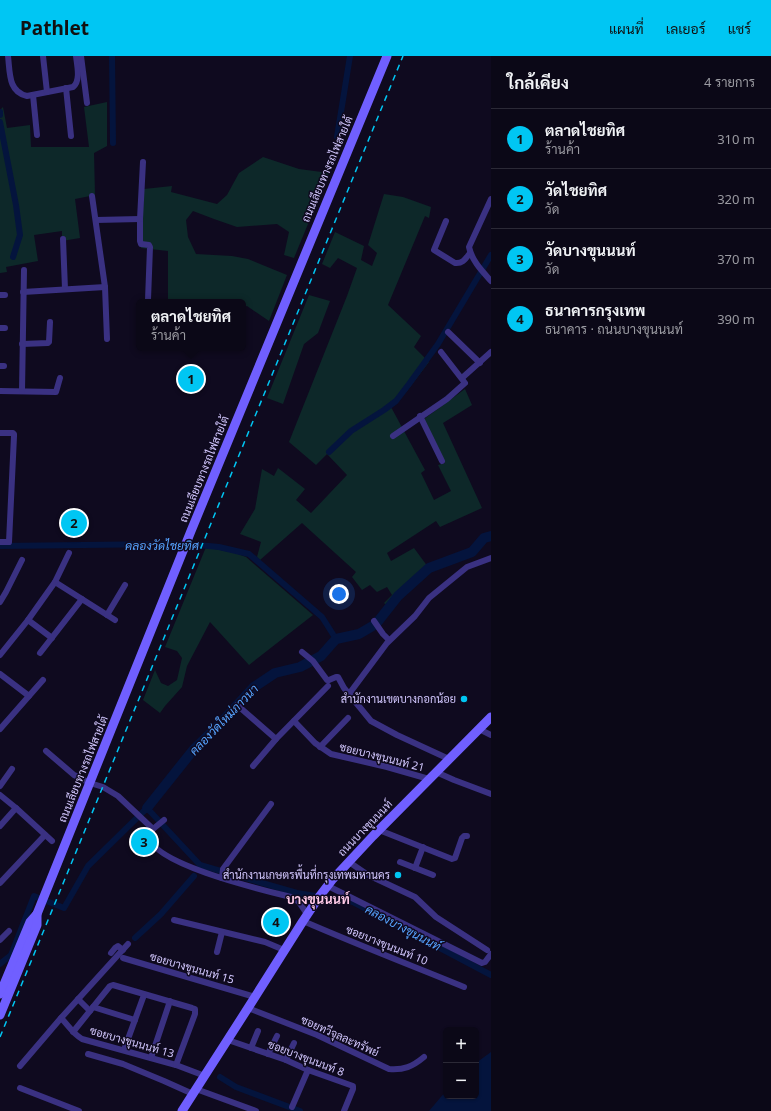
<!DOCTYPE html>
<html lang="th">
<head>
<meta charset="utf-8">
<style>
  body { margin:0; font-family:"Noto Sans",Sarabun,sans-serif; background:#191624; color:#f1f3f6 }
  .controls { position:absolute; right:12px; bottom:12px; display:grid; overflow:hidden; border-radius:6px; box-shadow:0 1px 3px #0004 }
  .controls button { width:36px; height:36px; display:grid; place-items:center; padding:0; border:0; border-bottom:1px solid #2b2936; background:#0b0817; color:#f1f3f6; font:20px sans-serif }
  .you { position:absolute; left:339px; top:538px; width:14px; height:14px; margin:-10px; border:3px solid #fff; border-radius:50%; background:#1a73e8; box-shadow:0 0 0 6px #1a73e833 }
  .badge { display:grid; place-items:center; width:26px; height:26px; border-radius:50%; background:#00c6f3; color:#111; font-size:13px; font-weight:700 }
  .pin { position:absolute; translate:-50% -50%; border:2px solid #fff; box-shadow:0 1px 4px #0006 }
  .popup { position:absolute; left:136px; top:243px; width:110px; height:52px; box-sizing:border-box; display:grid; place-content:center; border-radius:6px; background:#0b0817; filter:drop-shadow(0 1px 3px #0005); font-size:13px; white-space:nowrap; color:#9a9aa1 }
  .popup b { font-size:15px; color:#f1f3f6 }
  .popup::after { content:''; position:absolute; left:50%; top:100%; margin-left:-8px; border:8px solid transparent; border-top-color:#0b0817 }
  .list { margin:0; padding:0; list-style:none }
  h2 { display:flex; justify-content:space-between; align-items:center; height:52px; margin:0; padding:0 16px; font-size:17px }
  h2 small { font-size:13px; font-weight:400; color:#9a9aa1 }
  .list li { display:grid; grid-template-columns:26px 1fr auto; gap:12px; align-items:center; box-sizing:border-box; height:60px; padding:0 16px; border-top:1px solid #2b2936 }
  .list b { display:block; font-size:15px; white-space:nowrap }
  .list p { margin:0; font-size:13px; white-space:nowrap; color:#9a9aa1 }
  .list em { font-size:13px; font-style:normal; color:#9a9aa1 }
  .map { position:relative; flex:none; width:491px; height:1055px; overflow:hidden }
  header { display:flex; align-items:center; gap:24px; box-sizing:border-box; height:56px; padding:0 20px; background:#00c6f3; color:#111 }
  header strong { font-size:19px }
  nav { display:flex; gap:22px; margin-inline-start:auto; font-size:14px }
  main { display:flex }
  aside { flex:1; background:#0b0817 }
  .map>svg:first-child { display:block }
  .green { fill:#0d2829 }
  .water { fill:#04143d }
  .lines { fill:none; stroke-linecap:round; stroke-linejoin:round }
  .canal { stroke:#04143d; stroke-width:6 }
  .river { stroke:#04143d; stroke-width:10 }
  .street { stroke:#3a3182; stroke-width:6 }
  .secondary { stroke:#705fff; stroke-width:9 }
  .rail { stroke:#00c6f3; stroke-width:1.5; stroke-dasharray:6 5; stroke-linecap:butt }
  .poi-dot { fill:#00c6f3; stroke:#0f0a1f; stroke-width:1.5 }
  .labels { text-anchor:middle; stroke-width:3; stroke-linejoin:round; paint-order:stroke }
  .street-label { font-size:11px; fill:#d3c8ff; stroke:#0f0a1f }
  .poi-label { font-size:11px; fill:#d3c8ff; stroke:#0f0a1f; text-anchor:end }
  .water-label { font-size:12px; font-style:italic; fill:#56a3ff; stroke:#0f0a1f }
  .quarter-label { font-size:13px; font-weight:bold; fill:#ffcae7; stroke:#0f0a1f }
</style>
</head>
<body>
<header>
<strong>Pathlet</strong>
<nav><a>แผนที่</a><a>เลเยอร์</a><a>แชร์</a></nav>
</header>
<main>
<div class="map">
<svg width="491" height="1055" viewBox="0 0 491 1055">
  <rect width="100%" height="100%" fill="#0f0a1f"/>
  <g class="green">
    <path d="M107,46V90L94,97L95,139L75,143L80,182L62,185V175L34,179L38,205L6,211L7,216L0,217V54L3,51L7,72L30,69L31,91H89L84,51Z"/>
    <path d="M263,101L299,113L329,117L294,202L284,199L289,176L277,168L237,171L214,163L193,155L186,164L188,181L196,198L232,200L248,203L287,219L269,265L247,250L243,251V246H174L168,244V195L141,192L144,133L172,130L171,136L217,148L227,139L239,117Z"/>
    <path d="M384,138L403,141L431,151L429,162L425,160L388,249L421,280L414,291L429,306L407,335L391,351L425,414L421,417L434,444L451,435L438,409L445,407L424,363L465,333L472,349L443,367L482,452L440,471L436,465L387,497L391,505L414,492L428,511L391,553L384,547L392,539L387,531L377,536L370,529L362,534L352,521L356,516L302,467L260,504L257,501L261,486L240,478L255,453L262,413L274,420L278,412L305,433L296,444L311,457L347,419L327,398L316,409L289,386L347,240L357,212L338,202L330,212L322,208L335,176L364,190L361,204L372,210L377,197L368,189Z"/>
    <path d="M309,239L330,245L318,277L304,288L283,348L267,342Z"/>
    <path d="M206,491L235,497L246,501L313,559L249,609L210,566L187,610L182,631L165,650L160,657L143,644L155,614L161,627L168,630L177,624L182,602L177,595L165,591Z"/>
  </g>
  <path class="water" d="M491,996V1055H429L446,1035V1040H476V1007Z"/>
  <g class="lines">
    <g class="canal">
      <path d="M112,0L113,87"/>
      <path d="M0,56V59"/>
      <path d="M0,66L16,149L20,179L13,201"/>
      <path d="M337,81L350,0"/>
      <path d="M329,396L351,375L384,354L396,345L409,328L438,288L491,199"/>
      <path d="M0,490L167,488L198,489L219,491L249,498L322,561L336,583"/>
      <path d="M135,882L161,858L194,820"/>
      <path d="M0,908L11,899L34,840L64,852L88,810L147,752L200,809L297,837L353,846L491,919"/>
      <path d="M220,1021L236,1031L300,1055"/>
    </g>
    <path class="river" d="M147,752L194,693L220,668L254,631L275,617L300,611L321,600L336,583L359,578L376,568L398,540L429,512L472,496L484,482L491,480"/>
    <g class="street">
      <path d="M8,0C10,16 8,36 27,40L73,31C81,25 77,9 76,0"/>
      <path d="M43,0L47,36"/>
      <path d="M81,0L87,47"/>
      <path d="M66,32L71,80"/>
      <path d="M33,39L37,79"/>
      <path d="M143,106L140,163V185L141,188L149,189L150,191L148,244"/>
      <path d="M92,140L105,231L107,283"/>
      <path d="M491,143L469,191C472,205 482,215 491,225"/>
      <path d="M96,164L140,163"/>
      <path d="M446,165L434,194L455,207C463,208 466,202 470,197"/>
      <path d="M63,183L65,233"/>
      <path d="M23,236L105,231"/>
      <path d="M0,239H5"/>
      <path d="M0,272H5"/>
      <path d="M448,276L480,307"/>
      <path d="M22,288L48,287L49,286L50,266"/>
      <path d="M0,310H4"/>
      <path d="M462,322L491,296"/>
      <path d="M0,335L56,336L60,322"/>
      <path d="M22,335L24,214"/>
      <path d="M420,360L442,405"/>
      <path d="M0,377H13L14,378V380L9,486H0"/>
      <path d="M393,380L447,343L465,327L441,296"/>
      <path d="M55,526L115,564"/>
      <path d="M0,546L6,536L22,504"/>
      <path d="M107,559L125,529"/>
      <path d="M28,564L52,582"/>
      <path d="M374,565L383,578L389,584"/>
      <path d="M302,596L313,605L327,624H329L336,621H338L344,632L371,665L397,679L449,703"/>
      <path d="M40,597L82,543"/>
      <path d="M0,599L28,564L55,526L69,497"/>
      <path d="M0,618L29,640"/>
      <path d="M349,638L387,587L415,560L429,542L467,511L491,502"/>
      <path d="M237,649L276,683"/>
      <path d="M294,665L315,687L331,698L387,711L429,723"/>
      <path d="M0,673L43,624"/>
      <path d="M479,673L491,679"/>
      <path d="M320,691L348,662"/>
      <path d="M46,695L74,719L90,727L103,731L118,740L153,773"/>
      <path d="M253,710L276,683L328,630"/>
      <path d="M436,716L454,724L491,738"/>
      <path d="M0,730L12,713"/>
      <path d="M0,739L16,752L52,785"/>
      <path d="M164,764L153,773L148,780C154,809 263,834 291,841L299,846L307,858"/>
      <path d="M0,770L16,752"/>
      <path d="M379,774L452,803L455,802L462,782L464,780H467"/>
      <path d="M349,806L368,819L415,841L436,861L487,894"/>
      <path d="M400,806L433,819"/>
      <path d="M415,812L423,791"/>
      <path d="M222,822L223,813L271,748"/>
      <path d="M0,827L45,779"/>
      <path d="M328,830L482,907L485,906L491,898"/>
      <path d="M174,864L265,886L284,894"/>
      <path d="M303,865C356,888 410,909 464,931"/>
      <path d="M0,884L9,875"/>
      <path d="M217,896L222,876"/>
      <path d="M111,897L115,892L118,890L123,894"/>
      <path d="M123,902L255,941"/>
      <path d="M78,943L90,955"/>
      <path d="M93,951L135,964"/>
      <path d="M248,952L317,979L389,1013C404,1014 412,1011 424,1001"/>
      <path d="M61,962C68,969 73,978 82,983L176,1009L205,1020"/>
      <path d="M73,976L110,930L113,929L192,952L195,953V958L176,1009"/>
      <path d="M228,984L286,1004L308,1014L353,1030V1033L344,1055"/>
      <path d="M251,992L258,975"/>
      <path d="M124,994L144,939"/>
      <path d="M88,998L123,1008L164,1025L193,1038"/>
      <path d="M268,998L277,980"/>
      <path d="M151,1002L170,945"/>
      <path d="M286,1004L294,987"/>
      <path d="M20,1010L61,962L128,888"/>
      <path d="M20,1032L79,1055"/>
      <path d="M196,1033L256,1055"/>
      <path d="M292,1051L308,1014"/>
    </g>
    <g class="secondary">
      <path d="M0,938L30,866L37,858"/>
      <path d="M0,959L37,869V858L191,475L387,0"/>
      <path d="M182,1055L248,952L303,865L319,841L332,824L373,780L491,661"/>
    </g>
    <path class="rail" d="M0,981L403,0"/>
  </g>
  <g class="poi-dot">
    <circle cx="464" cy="643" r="4"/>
    <circle cx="398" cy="819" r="4"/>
  </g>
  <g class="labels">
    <g class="street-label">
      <text transform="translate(327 113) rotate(-67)" y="4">ถนนเลียบทางรถไฟสายใต้</text>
      <text transform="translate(204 413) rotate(-68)" y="4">ถนนเลียบทางรถไฟสายใต้</text>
      <text transform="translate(382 701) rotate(14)" y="4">ซอยบางขุนนนท์ 21</text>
      <text transform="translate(83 713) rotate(-68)" y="4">ถนนเลียบทางรถไฟสายใต้</text>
      <text transform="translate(365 772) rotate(-46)" y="4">ถนนบางขุนนนท์</text>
      <text transform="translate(387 889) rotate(22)" y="4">ซอยบางขุนนนท์ 10</text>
      <text transform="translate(192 912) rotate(16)" y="4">ซอยบางขุนนนท์ 15</text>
      <text transform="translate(340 980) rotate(24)" y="4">ซอยทวีจุลละทรัพย์</text>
      <text transform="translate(132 986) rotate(16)" y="4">ซอยบางขุนนนท์ 13</text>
      <text transform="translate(306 1002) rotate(21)" y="4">ซอยบางขุนนนท์ 8</text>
    </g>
    <g class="poi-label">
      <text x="456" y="647">สำนักงานเขตบางกอกน้อย</text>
      <text x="390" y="823">สำนักงานเกษตรพื้นที่กรุงเทพมหานคร</text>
    </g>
    <g class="water-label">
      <text x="162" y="494">คลองวัดไชยทิศ</text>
      <text transform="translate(224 664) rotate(-46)" y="4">คลองวัดใหม่ภาวนา</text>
      <text transform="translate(403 872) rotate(28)" y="4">คลองบางขุนนนท์</text>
    </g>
    <g class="quarter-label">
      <text x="318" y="848">บางขุนนนท์</text>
    </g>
  </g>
</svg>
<div class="controls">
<button>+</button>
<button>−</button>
</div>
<div class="you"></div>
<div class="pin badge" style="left:191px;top:323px">1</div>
<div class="popup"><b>ตลาดไชยทิศ</b>ร้านค้า</div>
<div class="pin badge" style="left:74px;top:467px">2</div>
<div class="pin badge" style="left:144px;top:786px">3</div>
<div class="pin badge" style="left:276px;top:866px">4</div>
</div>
<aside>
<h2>ใกล้เคียง<small>4 รายการ</small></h2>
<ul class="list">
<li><span class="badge">1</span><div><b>ตลาดไชยทิศ</b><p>ร้านค้า</p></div><em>310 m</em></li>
<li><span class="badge">2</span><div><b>วัดไชยทิศ</b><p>วัด</p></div><em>320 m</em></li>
<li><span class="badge">3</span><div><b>วัดบางขุนนนท์</b><p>วัด</p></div><em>370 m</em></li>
<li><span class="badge">4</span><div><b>ธนาคารกรุงเทพ</b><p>ธนาคาร · ถนนบางขุนนนท์</p></div><em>390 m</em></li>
</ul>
</aside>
</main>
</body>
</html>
